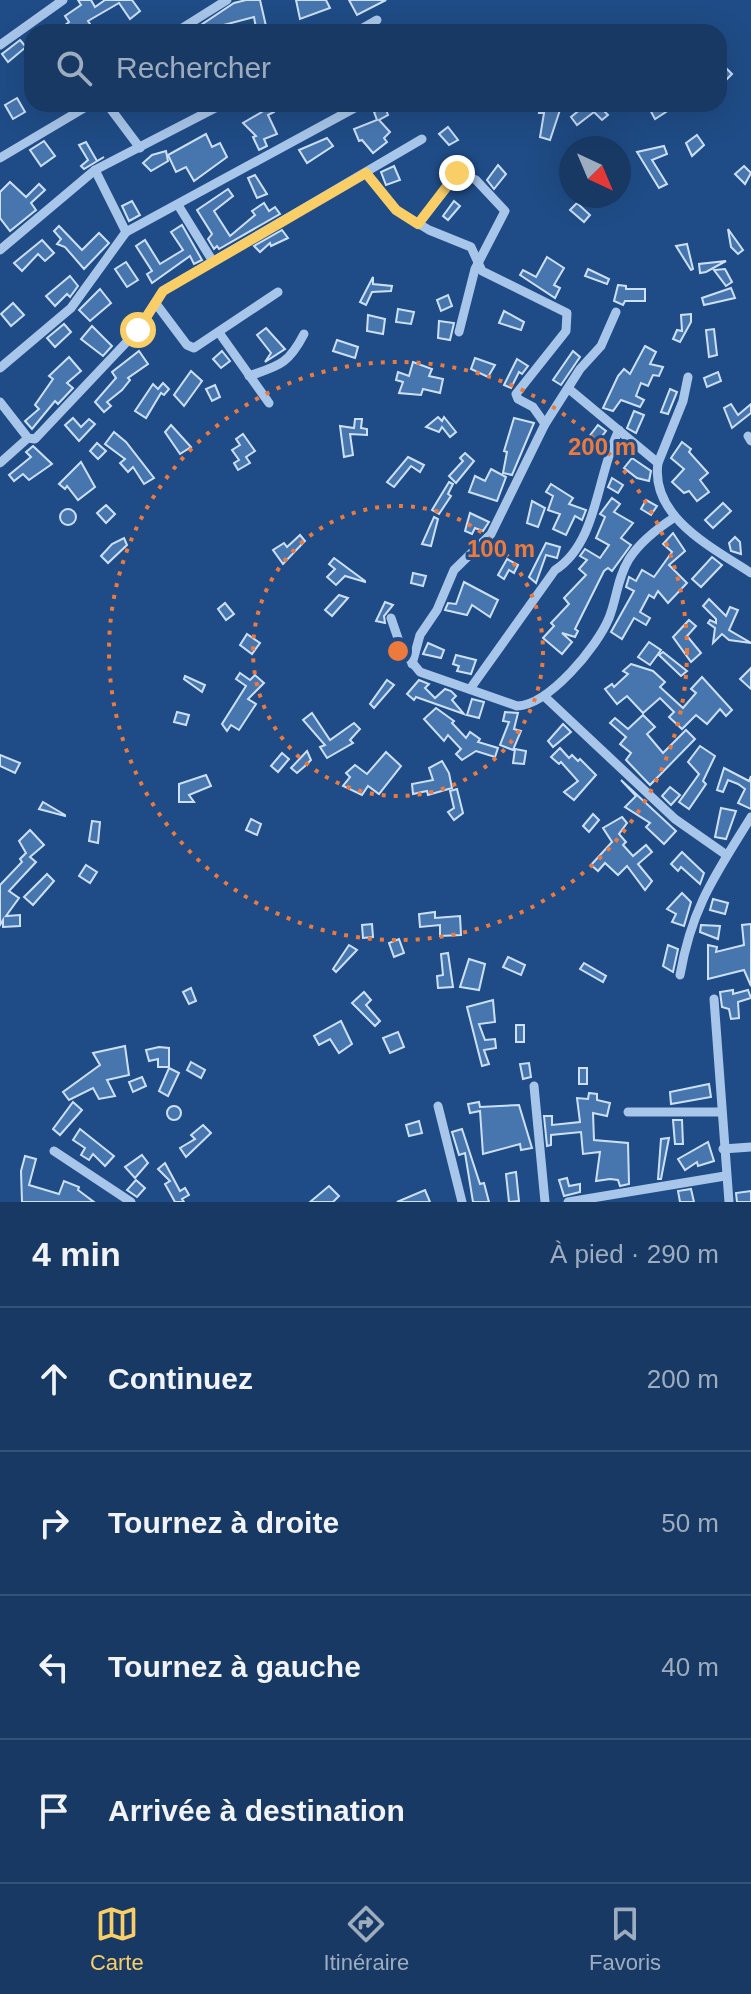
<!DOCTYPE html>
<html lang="fr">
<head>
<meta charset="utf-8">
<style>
  body { margin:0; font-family:Helvetica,sans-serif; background:#20406a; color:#f1f3f6 }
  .compass { position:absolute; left:559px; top:136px; width:72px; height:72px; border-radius:50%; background:#173964; box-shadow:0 8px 32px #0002; rotate:136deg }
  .stop { position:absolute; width:24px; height:24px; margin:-18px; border:6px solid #f9ce67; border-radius:50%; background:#fff }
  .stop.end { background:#f9ce67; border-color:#fff; box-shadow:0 2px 8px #0008 }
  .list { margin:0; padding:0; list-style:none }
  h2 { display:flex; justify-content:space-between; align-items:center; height:104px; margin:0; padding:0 32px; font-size:34px }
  h2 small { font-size:26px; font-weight:400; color:#9eacbf }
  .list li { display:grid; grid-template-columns:52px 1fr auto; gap:24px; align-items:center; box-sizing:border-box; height:144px; padding:0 32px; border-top:2px solid #365378 }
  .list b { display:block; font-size:30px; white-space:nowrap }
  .list em { font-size:26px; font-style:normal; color:#9eacbf }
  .icon { flex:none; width:44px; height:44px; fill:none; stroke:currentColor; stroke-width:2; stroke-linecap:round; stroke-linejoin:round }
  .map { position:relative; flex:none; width:751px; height:1202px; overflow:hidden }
  .search { position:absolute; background:#173964; box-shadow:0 8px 32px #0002; left:24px; right:24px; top:24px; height:88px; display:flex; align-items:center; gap:20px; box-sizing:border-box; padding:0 28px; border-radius:24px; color:#9eacbf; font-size:30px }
  .sheet { height:680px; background:#173964 }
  nav { display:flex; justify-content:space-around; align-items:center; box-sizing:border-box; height:112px; border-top:2px solid #365378; background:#173964; font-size:22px; color:#9eacbf }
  nav a { display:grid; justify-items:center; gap:4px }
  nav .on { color:#f9ce67 }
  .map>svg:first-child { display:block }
  .building { fill:#4776af; stroke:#cce0f8; stroke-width:2 }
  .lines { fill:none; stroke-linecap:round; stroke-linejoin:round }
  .minor { stroke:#a8c6ea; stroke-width:9 }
  .route { stroke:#f9ce67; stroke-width:10 }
  .ring { fill:none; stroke:#ed7a3d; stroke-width:4; stroke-dasharray:4 8 }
  .centre { fill:#ed7a3d; stroke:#1f4c86; stroke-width:4 }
  .ring-label { font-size:24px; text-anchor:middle; font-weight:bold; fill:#ed7a3d; stroke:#1f4c86; stroke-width:6; stroke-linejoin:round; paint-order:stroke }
</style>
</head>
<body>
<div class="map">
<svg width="751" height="1202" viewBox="0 0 751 1202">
  <rect width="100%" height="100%" fill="#1f4c86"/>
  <g class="building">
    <path d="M78,0H91L95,7L105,0H132L140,11L130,19L119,3L88,21L90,24L79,32H56L69,22L65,16L81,5Z"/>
    <path d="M246,0H260L266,26L256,28L254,17L220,26L213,32L201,25L234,3Z"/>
    <path d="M296,0H326L330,8L300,19Z"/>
    <path d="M349,0H386L357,15Z"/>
    <path d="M20,40L26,47L8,62L2,54Z"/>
    <path d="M719,61L732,74L719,87Z"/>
    <path d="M17,98L25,112L13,119L5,105Z"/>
    <path d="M604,104L600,107L608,115L602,120L594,112L577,125L571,117L587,104Z"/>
    <path d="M656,104H661L666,112L655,119L649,108Z"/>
    <path d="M540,105L561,107L550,140L540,137L544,113H539Z"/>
    <path d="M272,106L274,112L268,115L277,134L264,139L267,146L259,150L253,137L256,136L243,123Z"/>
    <path d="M385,107L388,115L379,120L390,132L384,138L387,142L373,153L362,140L359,141L354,129L377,120L374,112Z"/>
    <path d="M448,127L458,140L449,145L439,134Z"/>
    <path d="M206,134L212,147L220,143L227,157L194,181L186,167L176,172L168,155Z"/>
    <path d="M697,135L704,145L692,156L686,143Z"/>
    <path d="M327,138L333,146L307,163L299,150Z"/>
    <path d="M44,141L55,156L41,166L30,150Z"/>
    <path d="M86,142L97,161L104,157L84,169L81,166L88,160L79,145Z"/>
    <path d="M664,146L667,154L652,160L667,184L659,188L637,152Z"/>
    <path d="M166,151L168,161L151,171L143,163L152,155Z"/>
    <path d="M498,165L506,174L494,189L487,180Z"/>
    <path d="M394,166L400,180L386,185L381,172Z"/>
    <path d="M744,166L751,173L745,184L735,174Z"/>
    <path d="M255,175L267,194L257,198L248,178Z"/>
    <path d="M10,182L26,197L39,184L45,190L31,203L36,210L10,231L0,218V192Z"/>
    <path d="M228,189L233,196L214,211L230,236L255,215L252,211L264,203L269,211L275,207L280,214L219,249L217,246L214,249L208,239L212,234L197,210Z"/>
    <path d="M132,201L140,215L129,221L122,206Z"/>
    <path d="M454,201L460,206L448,220L443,216Z"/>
    <path d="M577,203L590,215L584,222L570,210Z"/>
    <path d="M182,225L202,260L194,264L190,256L152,283L147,274L152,271L136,246L145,240L160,264L183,250L171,232Z"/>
    <path d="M59,226L82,250L99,233L109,243L84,269L65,247L57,244L61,239L54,231Z"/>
    <path d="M728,229L743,250L738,254L731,247Z"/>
    <path d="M282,230L288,238L271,246L270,243L260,252L254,246Z"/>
    <path d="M42,240L54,253L45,261L38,254L22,271L14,263Z"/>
    <path d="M687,244L693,269L691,270L676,246Z"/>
    <path d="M547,257L564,268L554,285L560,288L555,298L520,275L523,270L536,277Z"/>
    <path d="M726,261L706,272L700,273L699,264Z"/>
    <path d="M126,262L138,280L127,287L115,269Z"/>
    <path d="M588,269L609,279L607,284L585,276Z"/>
    <path d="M725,269L732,282L726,286L714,270Z"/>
    <path d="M70,276L78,286L70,297L67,294L55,306L46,296Z"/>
    <path d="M373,277V284L392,286L391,291L372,292L366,305L360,302Z"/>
    <path d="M618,285L626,286V289H645V301H625L623,305L614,301Z"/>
    <path d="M731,288L735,298L704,305L702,298Z"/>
    <path d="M100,289L111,303L90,321L79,310Z"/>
    <path d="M448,295L452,306L441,311L437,300Z"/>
    <path d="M13,303L24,315L11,326L1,314Z"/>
    <path d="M398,309L414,312L411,324L396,322Z"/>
    <path d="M504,311L524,322L521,330L499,323Z"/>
    <path d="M691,314V322L680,342L673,339L677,330L682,331L681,315Z"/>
    <path d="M368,315L385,319L383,334L367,331Z"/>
    <path d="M439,321L454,323L450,340L438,338Z"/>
    <path d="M64,324L71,332L55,347L47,338Z"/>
    <path d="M92,326L112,346L103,356L81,339Z"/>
    <path d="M266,328L285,349L265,362L271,353L257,335Z"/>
    <path d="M714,329L717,355L709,357L706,330Z"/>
    <path d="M337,340L358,347L355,358L333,351Z"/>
    <path d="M645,346L656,352L650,364L663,367L659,376L653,375L648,386L641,383L636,396L644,400L640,407L621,400L613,411L603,408L618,376L624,369L630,374Z"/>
    <path d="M139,351L148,364L128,378L130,380L122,390L107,402L111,406L104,412L95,402L116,378L112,372Z"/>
    <path d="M222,351L230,361L221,368L213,359Z"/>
    <path d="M573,351L580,357L561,385L553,380Z"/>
    <path d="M69,357L81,371L67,383L73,388L58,404L55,401L32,429L25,421L39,409L35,405L53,379L49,376Z"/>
    <path d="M475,358L495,365L488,377L471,369Z"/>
    <path d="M517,359L528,366L522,374L519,372L511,388L504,385Z"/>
    <path d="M413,362L432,369L429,376L443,379L440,393L423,389L421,395L399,393L403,382L396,380L398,372L409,376Z"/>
    <path d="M191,371L202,381L184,406L174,395Z"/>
    <path d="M718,372L721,381L707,387L704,378Z"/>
    <path d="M163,383L169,389L164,395L161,393L146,418L135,411L153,384L158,389Z"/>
    <path d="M215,385L220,397L212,401L206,389Z"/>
    <path d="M670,389L677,392L668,414L661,412Z"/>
    <path d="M731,404L738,415L751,404V413L732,428L724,408Z"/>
    <path d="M634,411L644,415L636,433L627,428Z"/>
    <path d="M438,417L442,421L444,417L456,432L450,437L442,427L439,432L426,427Z"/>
    <path d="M73,418L81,427L89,419L95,424L79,441L65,425Z"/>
    <path d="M514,418L534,423L512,475L503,473L507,452L504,451Z"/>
    <path d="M355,419H362L361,428L367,429V435L350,434L353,455L344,457L340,426L354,428Z"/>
    <path d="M171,425L191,447L180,454L165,432Z"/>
    <path d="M598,425L606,431L596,444L588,438Z"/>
    <path d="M114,432L126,442L154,478L144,484L133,467L128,472L120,463L125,459L105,444Z"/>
    <path d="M243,434L255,451L246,457L250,463L238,470L234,463L239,460L232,450L240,445L236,439Z"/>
    <path d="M682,442L691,449L689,452L708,473L700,480L709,492L697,501L689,491L684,493L672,482L684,469L671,458Z"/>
    <path d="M97,443L106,451L98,459L90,451Z"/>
    <path d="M33,446L52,464L29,480L23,474L14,481L9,475L31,457L26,452Z"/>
    <path d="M465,453L474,461L456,483L449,476L463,461L460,458Z"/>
    <path d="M408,457L424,465L420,472L411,466L394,487L387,482Z"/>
    <path d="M632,458L651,471L649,481L637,478L624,468Z"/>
    <path d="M81,462L95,487L78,500L67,486L65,489L59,484Z"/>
    <path d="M491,469L506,477L497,501L469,492L475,476L485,481Z"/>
    <path d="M612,478L623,485L618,493L608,487Z"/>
    <path d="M449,482L453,484L448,494L451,496L439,514L432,510Z"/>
    <path d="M551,484L573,498L569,504L586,510L582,520L575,516L566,535L553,529L560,514L548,510L553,496L546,492Z"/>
    <path d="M612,498L620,504L614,512L633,523L621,538L631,545L612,571L608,568L604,571L575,629L578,631L575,637L562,633L572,642L562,654L543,638L554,626L551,623L569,604L564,598L586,575L579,569L587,560L580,556L585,549L600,558L609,545L596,538L605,517L600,514Z"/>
    <path d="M646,500L657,506L651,515L641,509Z"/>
    <path d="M532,501L545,508L538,527L527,523Z"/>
    <path d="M723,503L731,511L713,528L705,520Z"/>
    <path d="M106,505L115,514L106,523L97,513Z"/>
    <circle cx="68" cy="517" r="8"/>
    <path d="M470,513L489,522L483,531L475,528L472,534L465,531Z"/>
    <path d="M434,517L438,519L431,546L422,544Z"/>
    <path d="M673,533L685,551L669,565L687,583L668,603L658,591L654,598L649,595L640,612L650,618L646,625L634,618L622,639L611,632L634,591L626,587L629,577L636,581L642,570L654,577L672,552L663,544Z"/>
    <path d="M300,535L305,541L283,564L273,550L284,543L287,547Z"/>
    <path d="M735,537L740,542L741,554L731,551L729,543Z"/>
    <path d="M124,538L127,545L108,563L101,556L112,544Z"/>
    <path d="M546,543L560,547L557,558L546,555L536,583L529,577Z"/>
    <path d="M712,557L722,565L701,587L692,579Z"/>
    <path d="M334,558L365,581V582L345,576L336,585L327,577L335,569L329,564Z"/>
    <path d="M507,559L518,565L514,573L509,570L504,579L498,575Z"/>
    <path d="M413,573L426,576L423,586L411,583Z"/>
    <path d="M464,582L498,600L490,617L472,605L467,615L445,610L448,603L456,604Z"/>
    <path d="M339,595L348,598L332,616L325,610Z"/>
    <path d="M709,599L726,616L730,607L738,610L729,630L751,643L729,640L722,634L713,643L715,628L708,623L710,620L716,623V619L703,606Z"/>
    <path d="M385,602L393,605L384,616L385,623L376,621Z"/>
    <path d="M225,603L234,614L226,620L218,609Z"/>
    <path d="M689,620L696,626L687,636L701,653L691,662L673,637Z"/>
    <path d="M247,634L260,643L252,654L240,645Z"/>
    <path d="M649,642L661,650L650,665L638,657Z"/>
    <path d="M428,643L444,650L441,658L423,654Z"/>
    <path d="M663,652L687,671L681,676L659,655Z"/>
    <path d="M456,655L476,660L471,674L457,671L459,666L453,664Z"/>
    <path d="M631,664L653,671L665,682L660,687L683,708L696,693L691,689L702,677L732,710L726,716L720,709L707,724L696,715L682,729L669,717L674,712L660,698L643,713L627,696L617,704L605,689L612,684L614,687L628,674L623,671Z"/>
    <path d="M751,668V689L740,679Z"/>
    <path d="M240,673L250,680L255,675L264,683L248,699L256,704L239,730L231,725L227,731L222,724L246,686L236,679Z"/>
    <path d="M185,676L205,685L202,692L184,679Z"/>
    <path d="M387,680L394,685L374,708L370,704Z"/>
    <path d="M419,680L429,684L425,688L435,698L445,689L451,691L456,696L452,700L464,714L416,697L414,700L407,694Z"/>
    <path d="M472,699L484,702L479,718L467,715Z"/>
    <path d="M436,708L454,721L452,723L466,738L470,732L480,739L478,742L498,748L495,757L476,751L462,760L456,754L461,749L448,735L444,741L424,719Z"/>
    <path d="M177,712L189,715L186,725L174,722Z"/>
    <path d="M505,712L518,713L514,729L521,731L513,750L500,745L509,722L503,721Z"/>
    <path d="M312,713L330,740L354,723L360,729L350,740L353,743L327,758L320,747L325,745L303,720Z"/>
    <path d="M643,715L655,727L647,734L663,753L686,730L695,739L650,785L626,760L631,753L620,744L626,737L610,723L615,718L628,729Z"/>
    <path d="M563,724L571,732L553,747L548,741Z"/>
    <path d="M700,746L715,756L703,781L706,784L689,809L679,802L699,774L688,762Z"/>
    <path d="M560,748L569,758L572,755L578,761L580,759L596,775L574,800L564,792L578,781L561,762L559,764L551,757Z"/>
    <path d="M515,749L526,751L524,764L513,763Z"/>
    <path d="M307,751L311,760L305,766L297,773L291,768Z"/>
    <path d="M386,752L401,766L379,794L368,786L362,795L343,786L350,777L346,773L355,765L367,774Z"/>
    <path d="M282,753L289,759L278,772L271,766Z"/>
    <path d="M0,755L20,763L15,773L0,766Z"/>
    <path d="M442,761L449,773L452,788L428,795L427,791L413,794L412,784L433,780L429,768Z"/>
    <path d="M724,768L749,781L751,776V809L738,803L745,789L738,784L728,780L723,792L717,790Z"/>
    <path d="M206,775L211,786L189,795L194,802H179V784Z"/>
    <path d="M621,780L676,831L664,844L646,827L650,823L625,807L636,796Z"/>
    <path d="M670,787L680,795L671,805L662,796Z"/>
    <path d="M457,789L463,813L454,820L448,812L454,808L450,791Z"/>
    <path d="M43,802L65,815V816L39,809Z"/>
    <path d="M721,808L736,811L726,839L715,837Z"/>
    <path d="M593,814L599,820L589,832L583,826Z"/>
    <path d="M622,817L627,823L619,834L626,842L623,845L633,856L646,845L652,852L638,864L652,881L645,890L627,866L618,875L605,863L598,871L591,865L612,842L603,828Z"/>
    <path d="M251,819L261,824L257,835L246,830Z"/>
    <path d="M92,821L100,822L98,843L89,841Z"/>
    <path d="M30,830L44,845L30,857L36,862L9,891L19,898L6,916L20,915V926L3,927V920L0,925V885L22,862L20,859L26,853L19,841Z"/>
    <path d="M682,852L704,873L700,884L681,867L678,871L671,864Z"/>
    <path d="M86,865L97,872L90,883L79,876Z"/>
    <path d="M47,874L54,881L33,905L24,897Z"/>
    <path d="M682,893L691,902L684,926L672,922L676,914L667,909Z"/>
    <path d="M713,899L728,903L725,914L710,910Z"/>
    <path d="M435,912V918L460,916L461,935L440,936V925L420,927L419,914Z"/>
    <path d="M372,924L373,937L363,938L362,925Z"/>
    <path d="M751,924V986L744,970L708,979V945L717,947L716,952L744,945L742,925Z"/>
    <path d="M701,925L720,926L718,939L700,932Z"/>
    <path d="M399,939L404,953L394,957L389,943Z"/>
    <path d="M349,945L357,950L336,972L333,969Z"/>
    <path d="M668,945L678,949L673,972L663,966Z"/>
    <path d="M448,953L453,987L438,988L437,976L443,975L441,954Z"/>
    <path d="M508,957L525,965L521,975L503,967Z"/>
    <path d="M469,959L485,964L479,990L460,987Z"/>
    <path d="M584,963L606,976L603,982L580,969Z"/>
    <path d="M191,988L196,1001L189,1004L183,992Z"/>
    <path d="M733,990V994L748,990L751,998L738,1002L739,1018L731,1019L729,1009L722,1007L720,992Z"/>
    <path d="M364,992L371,1000L366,1005L380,1021L375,1026L352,1003Z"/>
    <path d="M493,1000L495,1022L479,1024L485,1040L495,1039L496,1048L484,1050L489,1064L482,1066L467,1007Z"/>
    <path d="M341,1021L352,1044L339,1053L330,1039L319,1045L314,1036Z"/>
    <rect x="516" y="1025" width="8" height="17"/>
    <path d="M398,1032L404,1047L390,1053L383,1038Z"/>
    <path d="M125,1046L129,1075L107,1080L115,1096L99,1099L93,1088L69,1100L63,1092L100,1065L93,1053Z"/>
    <path d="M159,1047L169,1048V1067H158V1059L149,1061L146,1050Z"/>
    <path d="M191,1062L205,1070L201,1078L187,1070Z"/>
    <path d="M529,1063L531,1077L523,1079L520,1064Z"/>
    <path d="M169,1068L179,1073L168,1096L159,1091Z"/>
    <rect x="579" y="1068" width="8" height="16"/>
    <path d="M142,1077L146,1086L133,1092L129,1082Z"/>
    <path d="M709,1084L711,1097L671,1104L670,1092Z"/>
    <path d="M589,1093L597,1094V1100L610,1103L607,1116L593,1113L594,1140L628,1143L629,1184L620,1186L618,1180L610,1179L596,1181L600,1152L583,1154L581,1132L551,1135V1145L547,1146L544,1116H552V1125L580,1122L577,1098L588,1099Z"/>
    <path d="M73,1102L82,1110L60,1135L53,1129Z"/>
    <path d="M479,1102L480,1107L519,1105L532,1148L521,1150L520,1144L483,1154L480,1111L470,1113L468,1104Z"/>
    <circle cx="174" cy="1113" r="7"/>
    <path d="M673,1120H682L683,1144H675Z"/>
    <path d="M419,1121L422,1133L409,1136L406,1125Z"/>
    <path d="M203,1125L211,1133L186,1157L180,1148L195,1139L191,1135Z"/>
    <path d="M80,1129L114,1156L105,1166L93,1154L89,1160L81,1155L85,1148L73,1140Z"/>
    <path d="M462,1129L480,1184L484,1183L489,1202H473L465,1153L459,1155L452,1132Z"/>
    <path d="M669,1138L661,1179H658L661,1139Z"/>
    <path d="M708,1142L714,1161L698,1166L697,1162L685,1170L678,1159Z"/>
    <path d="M142,1155L148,1163L135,1178L125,1167Z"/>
    <path d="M25,1156L36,1159L29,1185L59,1194L64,1181L79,1187L78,1190L94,1202H22L21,1171Z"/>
    <path d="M165,1163L180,1191L185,1188L189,1195L182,1199L184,1202H175L165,1184L170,1181L158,1169Z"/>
    <path d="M516,1172L519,1201L509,1202L506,1174Z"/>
    <path d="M567,1178L569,1186L580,1184V1192L564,1196L559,1180Z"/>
    <path d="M136,1180L145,1188L137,1197L127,1190Z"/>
    <path d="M329,1186L339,1196L333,1202H310Z"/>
    <path d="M691,1189L694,1202H680L678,1191Z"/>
    <path d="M425,1190L430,1202H397Z"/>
    <path d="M751,1191V1202H737L736,1193Z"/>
  </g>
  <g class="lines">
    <g class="minor">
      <path d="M176,32L227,0"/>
      <path d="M356,32L377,20"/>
      <path d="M0,45L63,0"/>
      <path d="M107,104L140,148"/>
      <path d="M0,158L91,104"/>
      <path d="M95,170L126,232L362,104"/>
      <path d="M366,173L396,210L429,230L471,247L482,271L567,313L566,331L516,394L518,399L533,407L545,424"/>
      <path d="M178,205L212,260"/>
      <path d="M418,224L459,172L476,180L505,211L475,269L459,332"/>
      <path d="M0,250L95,170L223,104"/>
      <path d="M157,305L187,345L194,348L278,292"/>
      <path d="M220,334L269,403"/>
      <path d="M0,368L71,308L126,232"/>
      <path d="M249,376C278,366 288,365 304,334"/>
      <path d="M688,377L683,401L658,463C650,517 713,548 751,573"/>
      <path d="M569,389L658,463"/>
      <path d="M0,402L28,438L35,439L138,330L163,291L422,139"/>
      <path d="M748,436L751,441"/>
      <path d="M0,463L28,438"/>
      <path d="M391,618L402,650L420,672L517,706C549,705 597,647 609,618C617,598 617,579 629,559C640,542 658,528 675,517"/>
      <path d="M412,664L420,635L437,610L454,570L491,534L545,424L580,369L601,346L616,312"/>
      <path d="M470,689L555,570C598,543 597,473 619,430"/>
      <path d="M544,696L675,819L725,854"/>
      <path d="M680,975C692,906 716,874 751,817"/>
      <path d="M714,999L729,1202"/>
      <path d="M534,1086L545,1202"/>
      <path d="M438,1106L462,1202"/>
      <path d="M628,1112H720"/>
      <path d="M723,1149L751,1147"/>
      <path d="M54,1151L131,1202"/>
      <path d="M568,1202L725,1176"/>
    </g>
  </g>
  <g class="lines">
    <path class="route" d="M138,330L163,291L366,173L396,210L418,224L457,173"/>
  </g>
  <g class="ring">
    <circle cx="398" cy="651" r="145"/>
    <circle cx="398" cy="651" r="289"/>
  </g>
  <circle cx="398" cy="651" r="12" class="centre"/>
  <g class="ring-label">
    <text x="602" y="455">200 m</text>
    <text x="501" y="557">100 m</text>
  </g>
</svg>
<svg class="compass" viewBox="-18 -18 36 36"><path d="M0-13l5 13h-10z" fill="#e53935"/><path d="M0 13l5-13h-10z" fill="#9eacbf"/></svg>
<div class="stop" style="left:138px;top:330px"></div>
<div class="stop end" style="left:457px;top:173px"></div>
<div class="search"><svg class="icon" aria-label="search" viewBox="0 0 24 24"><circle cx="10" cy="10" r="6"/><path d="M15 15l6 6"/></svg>Rechercher</div>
</div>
<section class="sheet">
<h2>4 min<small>À pied · 290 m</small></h2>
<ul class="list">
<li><svg class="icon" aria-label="ahead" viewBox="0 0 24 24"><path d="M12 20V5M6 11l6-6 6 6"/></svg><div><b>Continuez</b></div><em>200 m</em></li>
<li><svg class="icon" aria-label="right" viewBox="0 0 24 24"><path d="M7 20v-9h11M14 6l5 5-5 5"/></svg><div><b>Tournez à droite</b></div><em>50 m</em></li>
<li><svg class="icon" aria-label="left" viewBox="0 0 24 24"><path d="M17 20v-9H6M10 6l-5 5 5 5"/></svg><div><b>Tournez à gauche</b></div><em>40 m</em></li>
<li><svg class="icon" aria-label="arrive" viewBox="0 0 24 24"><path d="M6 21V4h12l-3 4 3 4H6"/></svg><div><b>Arrivée à destination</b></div></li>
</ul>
</section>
<nav>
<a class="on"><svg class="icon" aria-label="map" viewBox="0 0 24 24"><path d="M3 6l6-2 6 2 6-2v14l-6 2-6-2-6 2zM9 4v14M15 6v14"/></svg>Carte</a>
<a><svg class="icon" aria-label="directions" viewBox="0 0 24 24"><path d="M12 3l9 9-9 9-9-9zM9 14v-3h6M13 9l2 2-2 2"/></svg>Itinéraire</a>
<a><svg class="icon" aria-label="saved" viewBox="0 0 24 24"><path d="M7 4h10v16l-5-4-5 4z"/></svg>Favoris</a>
</nav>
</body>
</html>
